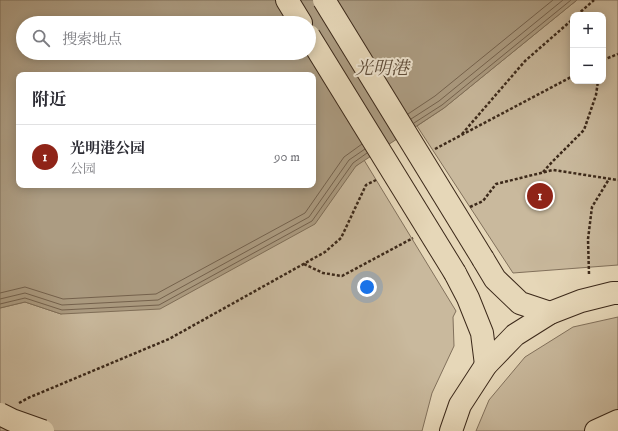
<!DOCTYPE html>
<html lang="zh">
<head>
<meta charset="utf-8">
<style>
  body { margin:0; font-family:"IM FELL DW Pica","Noto Serif SC",serif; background:#f2f2f3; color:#2b2b33 }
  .controls { position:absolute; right:12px; top:12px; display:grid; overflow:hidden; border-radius:8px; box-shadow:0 2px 10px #0003 }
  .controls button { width:36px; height:36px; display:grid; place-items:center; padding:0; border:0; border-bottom:1px solid #e1e1e2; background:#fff; color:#2b2b33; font:20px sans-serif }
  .you { position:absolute; left:367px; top:287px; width:14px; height:14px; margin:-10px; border:3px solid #fff; border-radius:50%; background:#1a73e8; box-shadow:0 0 0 6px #1a73e833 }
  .badge { display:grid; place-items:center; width:26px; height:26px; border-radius:50%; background:#8f2418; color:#fff; font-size:13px; font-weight:700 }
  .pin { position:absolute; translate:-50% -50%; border:2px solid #fff; box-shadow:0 1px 4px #0006 }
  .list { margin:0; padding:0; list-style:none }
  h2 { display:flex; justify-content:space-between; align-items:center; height:52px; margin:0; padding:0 16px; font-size:17px }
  h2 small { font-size:13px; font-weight:400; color:#7c7c81 }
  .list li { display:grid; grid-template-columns:26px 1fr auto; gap:12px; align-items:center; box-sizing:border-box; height:64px; padding:0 16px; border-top:1px solid #e1e1e2 }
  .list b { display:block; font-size:15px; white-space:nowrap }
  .list p { margin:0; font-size:13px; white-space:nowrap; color:#7c7c81 }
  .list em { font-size:13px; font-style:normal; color:#7c7c81 }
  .icon { flex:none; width:22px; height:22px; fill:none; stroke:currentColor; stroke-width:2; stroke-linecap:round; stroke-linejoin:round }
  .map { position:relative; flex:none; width:618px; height:431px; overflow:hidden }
  .search { position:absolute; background:#fff; box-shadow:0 2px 10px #0003; left:16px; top:16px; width:300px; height:44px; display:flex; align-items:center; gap:10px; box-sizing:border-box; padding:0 14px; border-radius:22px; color:#7c7c81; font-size:15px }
  .panel { position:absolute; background:#fff; box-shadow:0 2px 10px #0003; left:16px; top:72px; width:300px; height:116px; border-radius:8px }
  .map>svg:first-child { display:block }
  .green { fill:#c9b99d; stroke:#82715c; fill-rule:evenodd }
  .water { fill:#ac9c82; stroke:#7f6e58; fill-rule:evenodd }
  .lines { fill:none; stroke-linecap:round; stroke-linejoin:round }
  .shore { stroke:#74624e; stroke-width:1 }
  .major-casing { stroke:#3c291a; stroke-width:24 }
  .highway-casing { stroke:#3c291a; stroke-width:24 }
  .path { stroke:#3c291a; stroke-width:2.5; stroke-dasharray:3 2; stroke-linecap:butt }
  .major { stroke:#e6d7b8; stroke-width:22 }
  .highway { stroke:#e6d7b8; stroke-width:22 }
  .major-bridge-casing { stroke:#3c291a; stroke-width:24; stroke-linecap:butt }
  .highway-bridge-casing { stroke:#3c291a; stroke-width:24; stroke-linecap:butt }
  .major-bridge { stroke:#e6d7b8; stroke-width:22 }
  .highway-bridge { stroke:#e6d7b8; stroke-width:22 }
  .labels { text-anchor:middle; stroke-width:4; stroke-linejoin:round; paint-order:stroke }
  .water-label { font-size:18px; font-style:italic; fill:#5e4c39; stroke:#efe5d1 }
</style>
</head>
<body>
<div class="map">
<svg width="618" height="431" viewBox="0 0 618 431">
  <rect width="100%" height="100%" fill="#e6d7b8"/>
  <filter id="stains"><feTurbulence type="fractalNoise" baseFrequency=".005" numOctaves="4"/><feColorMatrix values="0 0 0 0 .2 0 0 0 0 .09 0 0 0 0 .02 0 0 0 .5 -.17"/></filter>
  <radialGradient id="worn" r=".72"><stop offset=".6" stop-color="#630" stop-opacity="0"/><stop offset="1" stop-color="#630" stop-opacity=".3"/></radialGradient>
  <g class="green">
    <path d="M577,0H618V265L513,273L417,126L444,108ZM573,15H603V81H573Z"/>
    <path d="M364,160L456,311L453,317L454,346L432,393L422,431H0V308L25,302L61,314L356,166Z"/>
    <path d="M618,317V431H476L489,400L525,357L573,327Z"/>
  </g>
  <path class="water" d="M0,0H577L444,108L356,166L315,224L160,309L61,314L25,302L0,308ZM23,23H309V53H23ZM19,75H313V185H19Z"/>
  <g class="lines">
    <g class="shore">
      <path d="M408,114L435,96L553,0"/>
      <path d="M411,119L439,101L563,0"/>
      <path d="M414,123L442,105L571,0"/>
      <path d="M0,293L25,287L63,299L156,294L305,213L344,157L362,144"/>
      <path d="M0,299L25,293L62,305L158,300L309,217L349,160L365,149"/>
      <path d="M0,304L25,298L62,310L159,305L312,221L353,163L367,153"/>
    </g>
    <g class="major-casing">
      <g id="major">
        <path d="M287,0L301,23"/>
        <path d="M483,259L495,279L520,303L550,313"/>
        <path d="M455,273L468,298L482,333L486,365"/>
        <path d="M451,431L460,405L486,365L515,335L550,313L581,301L613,293H618"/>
      </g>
    </g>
    <g class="highway-casing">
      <path id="highway" d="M596,431L618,421"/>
    </g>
    <g class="path">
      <path d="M577,15L594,0"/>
      <path d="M603,60L618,54"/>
      <path d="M462,134L525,61L573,19"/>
      <path d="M435,149L573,76"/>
      <path d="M543,172L552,162L584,130L596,95L598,81"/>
      <path d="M470,207L483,201L496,184L553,170L618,180"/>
      <path d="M304,264L323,273L342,276L413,238"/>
      <path d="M589,274L588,239L592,207L609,179"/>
      <path d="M19,403L28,398L169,339L325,252L341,238L366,185L376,180"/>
    </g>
    <use href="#major" class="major"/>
    <use href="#highway" class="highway"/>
    <g class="major-bridge-casing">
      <g id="major-bridge">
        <path d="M324,0L483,259"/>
        <path d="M309,36L455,273"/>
      </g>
    </g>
    <g class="highway-bridge-casing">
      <path id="highway-bridge" d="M0,414L12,420L43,431"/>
    </g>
    <use href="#major-bridge" class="major-bridge"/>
    <use href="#highway-bridge" class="highway-bridge"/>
  </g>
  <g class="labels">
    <g class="water-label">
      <text x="382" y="74">光明港</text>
    </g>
  </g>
  <rect width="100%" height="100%" filter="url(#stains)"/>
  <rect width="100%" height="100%" fill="url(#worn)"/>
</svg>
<div class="controls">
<button>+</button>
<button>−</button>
</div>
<div class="you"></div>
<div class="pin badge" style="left:540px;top:196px">1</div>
<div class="search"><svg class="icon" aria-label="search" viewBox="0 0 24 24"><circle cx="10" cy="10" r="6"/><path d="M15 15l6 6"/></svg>搜索地点</div>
<section class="panel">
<h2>附近<small></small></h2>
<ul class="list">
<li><span class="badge">1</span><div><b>光明港公园</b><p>公园</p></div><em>90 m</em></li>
</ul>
</section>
</div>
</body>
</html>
